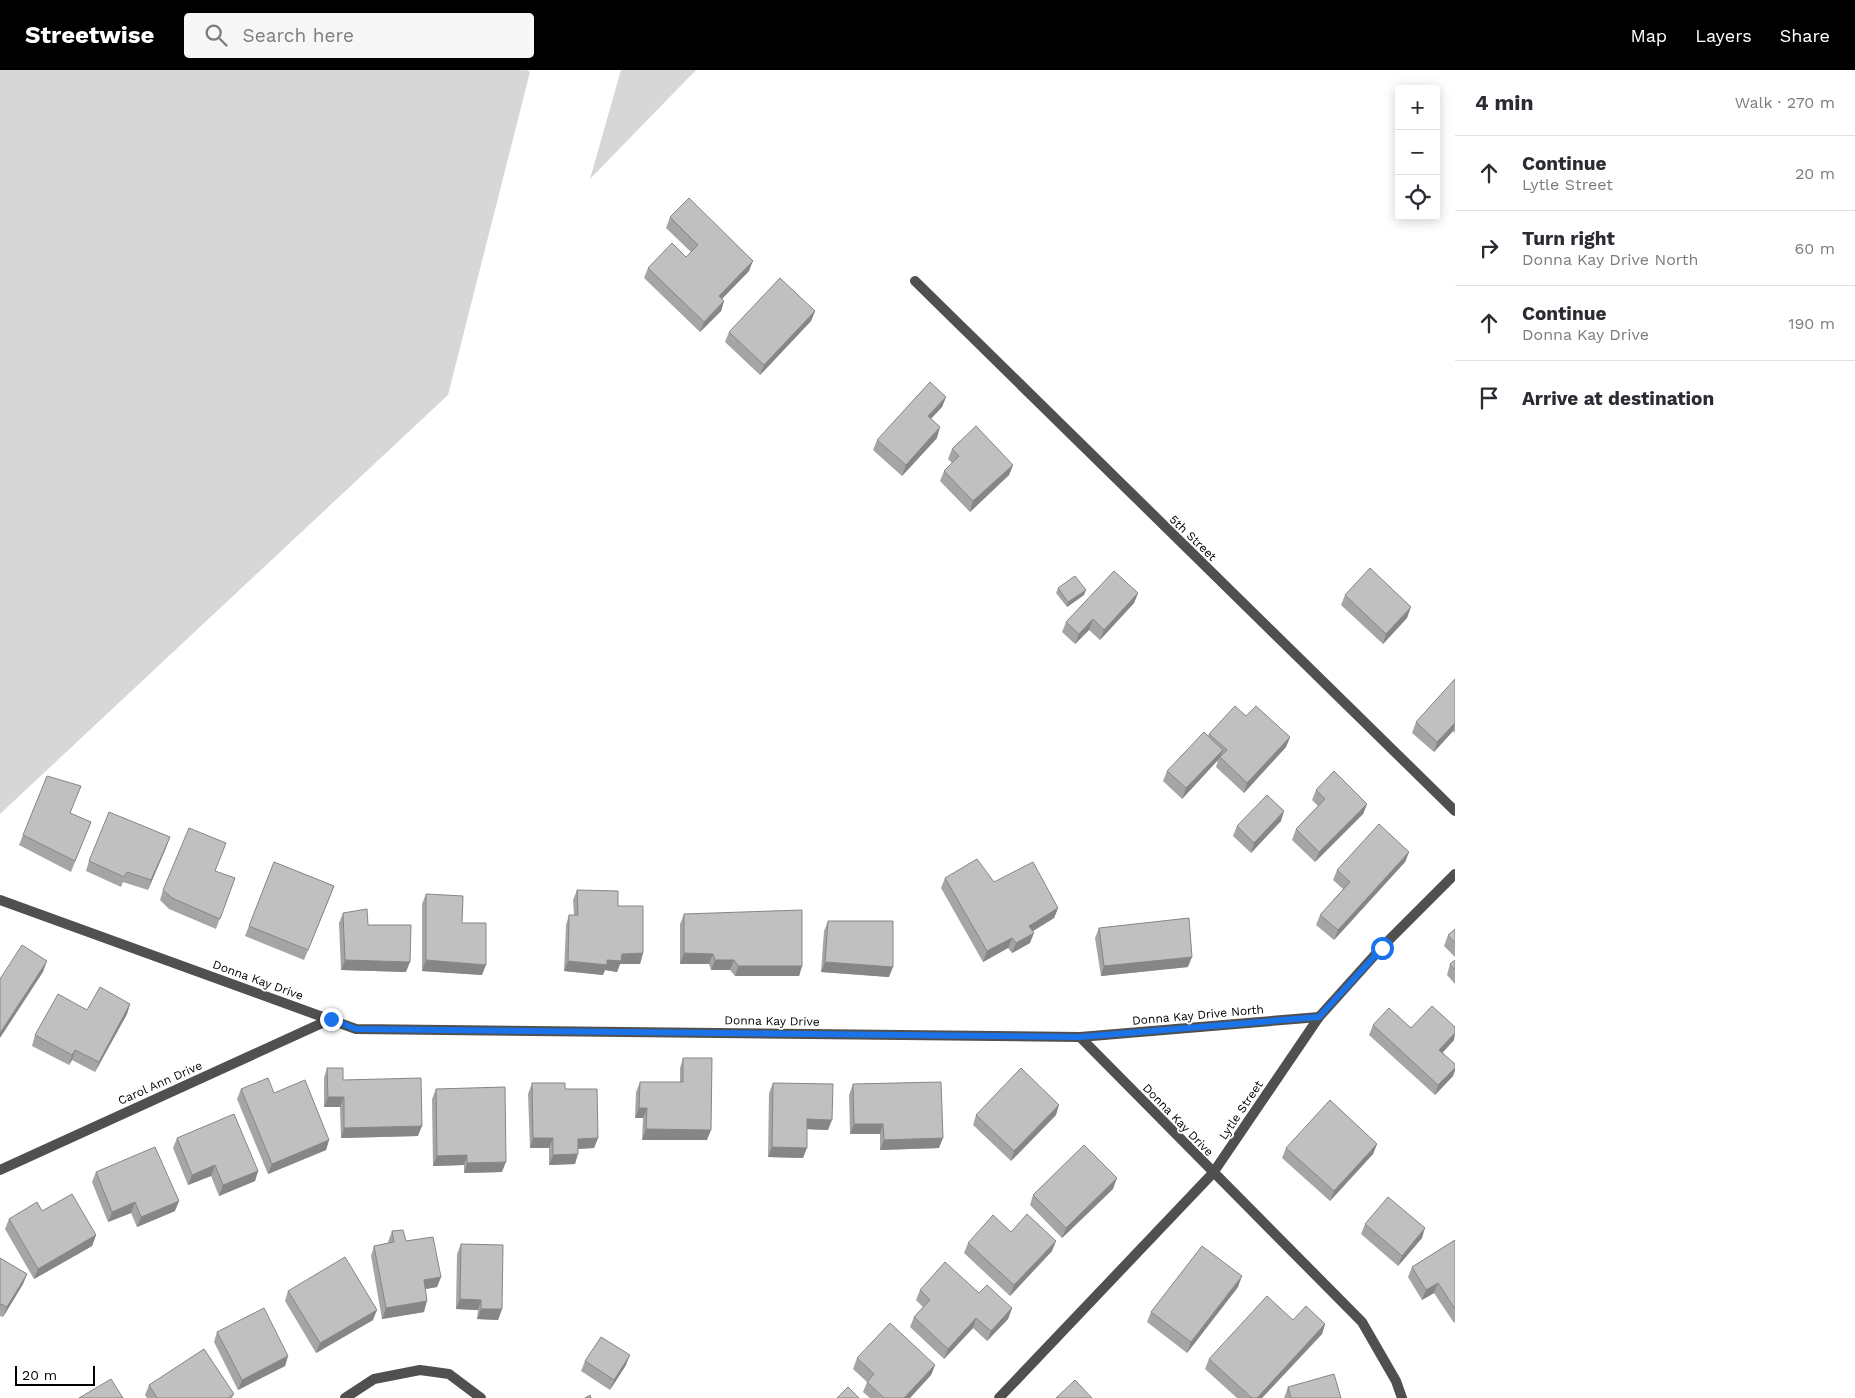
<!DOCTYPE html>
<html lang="en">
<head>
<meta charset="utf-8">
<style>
  body { margin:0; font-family:"Work Sans",sans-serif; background:#f7f7f7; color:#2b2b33 }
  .controls { position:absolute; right:15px; top:15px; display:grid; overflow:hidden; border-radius:5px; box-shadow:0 2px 12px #0003 }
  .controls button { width:45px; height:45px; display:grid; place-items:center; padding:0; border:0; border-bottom:1px solid #e1e1e2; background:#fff; color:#2b2b33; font:25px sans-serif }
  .scale { position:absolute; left:15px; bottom:12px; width:80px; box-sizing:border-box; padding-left:5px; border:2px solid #000; border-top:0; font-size:14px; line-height:18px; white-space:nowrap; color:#000; -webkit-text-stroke:4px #fff; paint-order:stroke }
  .stop { position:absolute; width:15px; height:15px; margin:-11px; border:4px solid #1a73e8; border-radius:50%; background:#fff }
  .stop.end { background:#1a73e8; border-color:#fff; box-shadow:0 1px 5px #0008 }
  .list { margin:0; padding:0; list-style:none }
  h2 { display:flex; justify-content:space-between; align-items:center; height:65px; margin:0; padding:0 20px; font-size:21px }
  h2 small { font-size:16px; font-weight:400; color:#7c7c81 }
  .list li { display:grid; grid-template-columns:32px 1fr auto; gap:15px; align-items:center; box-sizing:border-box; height:75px; padding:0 20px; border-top:1px solid #e1e1e2 }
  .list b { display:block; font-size:19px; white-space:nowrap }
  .list p { margin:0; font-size:16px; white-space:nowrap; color:#7c7c81 }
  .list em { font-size:16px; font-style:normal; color:#7c7c81 }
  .icon { flex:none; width:28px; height:28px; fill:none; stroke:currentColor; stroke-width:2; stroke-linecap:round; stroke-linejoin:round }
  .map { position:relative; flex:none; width:1455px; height:1328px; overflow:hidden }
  header { display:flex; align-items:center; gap:30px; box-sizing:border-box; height:70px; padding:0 25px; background:#000; color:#fff }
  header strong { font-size:24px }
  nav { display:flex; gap:28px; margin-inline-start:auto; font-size:18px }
  .search { width:350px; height:45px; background:#f7f7f7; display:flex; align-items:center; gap:12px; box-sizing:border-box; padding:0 18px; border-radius:5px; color:#7c7c81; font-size:19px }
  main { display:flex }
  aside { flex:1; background:#fff }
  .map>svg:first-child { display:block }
  .green { fill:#d7d7d7 }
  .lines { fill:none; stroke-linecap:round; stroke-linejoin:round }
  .minor { stroke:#505050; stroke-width:10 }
  .wall { fill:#a5a5a5 }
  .shaded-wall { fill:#868686 }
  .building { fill:#c0c0c0; stroke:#868686 }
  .route { stroke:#1a73e8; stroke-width:6 }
  .labels { text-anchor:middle; stroke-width:4; stroke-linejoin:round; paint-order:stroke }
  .street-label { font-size:12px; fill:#000; stroke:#fff }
</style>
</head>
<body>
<header>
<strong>Streetwise</strong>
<div class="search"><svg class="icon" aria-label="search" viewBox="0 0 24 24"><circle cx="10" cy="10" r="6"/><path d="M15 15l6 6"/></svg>Search here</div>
<nav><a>Map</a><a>Layers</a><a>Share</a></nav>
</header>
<main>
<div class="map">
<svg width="1455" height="1328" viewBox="0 0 1455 1328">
  <rect width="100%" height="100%" fill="#fff"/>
  <g class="green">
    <path d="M0,0H527L530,2L448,325L0,744Z"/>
    <path d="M621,0H696L590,109Z"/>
  </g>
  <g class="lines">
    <g class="minor">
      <path d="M915,211L1455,741"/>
      <path d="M0,830L356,959L1080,967L1362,1252L1396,1311L1402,1328"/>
      <path d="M1080,967L1319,947"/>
      <path d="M0,1100L331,949"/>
      <path d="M345,1328L374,1309L420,1300L449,1304L481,1328"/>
      <path d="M999,1328L1213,1103L1319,947L1382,877L1455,804"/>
    </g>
  </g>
  <g class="wall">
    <path d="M670,147L749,201L722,229L724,231L721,241L700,262L644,208L648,198L686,187L691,182L666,158Z"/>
    <path d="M815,241L811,251L760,305L725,272L729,262Z"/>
    <path d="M946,327L942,337L931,349L937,368L902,406L873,380L877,370Z"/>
    <path d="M952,379L1013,395L1009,405L970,442L940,411L944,401L952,393L948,389Z"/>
    <path d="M1058,518L1084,525L1067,537L1056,523Z"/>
    <path d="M1138,523L1134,533L1100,570L1089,560L1075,574L1062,562L1066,552Z"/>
    <path d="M1345,525L1407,548L1383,574L1341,535Z"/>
    <path d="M1455,609V663L1453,661L1434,682L1412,663L1416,652Z"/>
    <path d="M1246,646L1290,667L1286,677L1244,723L1216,697L1218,690L1182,729L1163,711L1167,701L1208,666L1209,664Z"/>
    <path d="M81,716L70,743L91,752L71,802L19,775L23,765Z"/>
    <path d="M1316,720L1367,734L1363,744L1315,792L1292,770L1296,759L1318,736L1312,730Z"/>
    <path d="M1281,751L1251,783L1233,766L1237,756Z"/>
    <path d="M170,767L148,820L123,812L121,817L86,801L89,791Z"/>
    <path d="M226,773L215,801L235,808L216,859L169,839L160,830L163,820Z"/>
    <path d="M1409,782L1405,792L1334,870L1316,855L1320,845L1343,819L1333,810L1337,800Z"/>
    <path d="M274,792L334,816L304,890L245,866Z"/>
    <path d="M945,808L994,812L1058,838L1054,848L1033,861L1030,873L1012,883L1008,878L983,892L941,818Z"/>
    <path d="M577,820L618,836L643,883L640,894H620L617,902L605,900L603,905L564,901L566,855L569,845H574L573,830Z"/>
    <path d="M426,824L462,853L482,905L422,901V834Z"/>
    <path d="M343,843L368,855L406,902L341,900L339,853Z"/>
    <path d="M684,844L802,896L799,906H735L730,900H711L709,894H680V854Z"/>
    <path d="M828,851L889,907L821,902L824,861Z"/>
    <path d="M1099,858L1188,897L1101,906L1095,868Z"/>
    <path d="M1455,859V887L1444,876L1448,865Z"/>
    <path d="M1455,890V914L1447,905L1450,894Z"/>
    <path d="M130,934L127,944L95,1002L72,990L69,995L32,976L35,965L87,940Z"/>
    <path d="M1373,955L1411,958L1455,957L1454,970L1443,982L1453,1006L1435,1025L1369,965Z"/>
    <path d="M683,988L707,1070H642L643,1048H635L636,1022L640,1012H680V998Z"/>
    <path d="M327,998L418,1066L341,1068L340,1037H324V1008Z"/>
    <path d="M532,1013L565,1019L598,1068L594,1078L578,1079L575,1094L549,1095V1078H530L528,1024Z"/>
    <path d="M773,1013L828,1060L807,1059L803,1088L768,1087L769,1023Z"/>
    <path d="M853,1014L939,1078L880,1080V1064H850L849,1025Z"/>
    <path d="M241,1019L329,1070L326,1080L268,1104L237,1029Z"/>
    <path d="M436,1019L502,1102L464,1103V1095L433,1096L432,1029Z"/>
    <path d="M976,1045H1056L1011,1091L973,1055Z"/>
    <path d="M177,1068L258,1101L255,1111L219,1126L211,1106L188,1115L173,1078Z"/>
    <path d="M1377,1074L1373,1084L1330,1131L1282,1088L1286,1078Z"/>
    <path d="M96,1102L175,1141L137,1157L131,1143L108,1152L92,1112Z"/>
    <path d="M1113,1119L1062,1168L1030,1135L1033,1125Z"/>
    <path d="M42,1141L96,1165L92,1176L34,1209L5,1159L9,1149Z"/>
    <path d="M1365,1154L1422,1168L1398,1196L1361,1164Z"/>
    <path d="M392,1161L406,1171L441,1207L437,1217L425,1219L424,1242L382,1249L371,1186L374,1176L388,1173V1172Z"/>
    <path d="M1011,1162L1052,1181L1010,1226L964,1183L968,1173Z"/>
    <path d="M1455,1170V1252L1454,1253L1434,1223L1422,1230L1408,1207L1412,1197Z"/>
    <path d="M461,1174L502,1239L498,1250L477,1249L478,1240L456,1239L457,1184Z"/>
    <path d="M0,1188L27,1204L23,1214L3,1247L0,1246Z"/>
    <path d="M1238,1217L1187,1283L1147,1252L1151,1242Z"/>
    <path d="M920,1220L979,1223L1012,1238L1008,1249L987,1271L973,1258L944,1289L910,1257L914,1247L923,1237L916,1230Z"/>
    <path d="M288,1221L373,1250L316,1283L285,1231Z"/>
    <path d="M1293,1250L1325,1254L1322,1264L1262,1328H1237L1205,1299L1209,1289Z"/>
    <path d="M217,1262L288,1286L285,1296L238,1320L214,1272Z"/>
    <path d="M857,1288L935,1295L931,1305L910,1328H870L863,1322L867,1312L853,1299Z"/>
    <path d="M585,1291L626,1295L610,1320L581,1301Z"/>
    <path d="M149,1315L234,1324L232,1328H147L145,1325Z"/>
    <path d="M1288,1317L1341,1328H1284Z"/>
  </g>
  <g class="shaded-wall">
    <path d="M753,191L749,201L715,236L719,226Z"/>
    <path d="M724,231L721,241L700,262L704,252Z"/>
    <path d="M815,241L811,251L760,305L764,295Z"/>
    <path d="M946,327L942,337L924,356L928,346Z"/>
    <path d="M940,357L937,368L902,406L906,395Z"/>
    <path d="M1013,395L1009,405L970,442L973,431Z"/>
    <path d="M1086,520L1084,525L1067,537L1068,532Z"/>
    <path d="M1138,523L1134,533L1100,570L1104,560Z"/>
    <path d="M1411,537L1407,548L1383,574L1386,564Z"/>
    <path d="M1093,549L1089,560L1075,574L1079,564Z"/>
    <path d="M1455,653L1453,661L1434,682L1437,672Z"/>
    <path d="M1290,667L1286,677L1244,723L1247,713Z"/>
    <path d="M1223,680L1218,690L1182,729L1186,718Z"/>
    <path d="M1367,734L1363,744L1315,792L1319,782Z"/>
    <path d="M1284,741L1281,751L1251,783L1254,773Z"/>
    <path d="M170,767L166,778L148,820L151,810Z"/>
    <path d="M1409,782L1405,792L1334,870L1338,860Z"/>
    <path d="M334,816L330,827L304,890L308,880Z"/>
    <path d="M1058,838L1054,848L1025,866L1029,856Z"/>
    <path d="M1034,863L1030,873L1012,883L1016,873Z"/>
    <path d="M1012,868L1008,878L983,892L987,881Z"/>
    <path d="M643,883L640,894H620L617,902L605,900L603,905L564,901L568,891L622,884Z"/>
    <path d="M684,883L713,884L709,894H680Z"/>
    <path d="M1192,887L1188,897L1101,906L1104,896Z"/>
    <path d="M345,890L410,892L406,902L341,900Z"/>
    <path d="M426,890L486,895L482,905L422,901Z"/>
    <path d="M715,890H734L730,900H711Z"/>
    <path d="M47,891L43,902L0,968V963Z"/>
    <path d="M825,892L893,897L889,907L821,902Z"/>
    <path d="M738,896H802L799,906H735Z"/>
    <path d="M130,934L127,944L95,1002L99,992Z"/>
    <path d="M1455,963L1454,970L1436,990L1439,980Z"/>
    <path d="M75,980L72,990L69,995L72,985Z"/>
    <path d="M1455,998V1001L1453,1006L1435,1025L1438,1015Z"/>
    <path d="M328,1027H344L340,1037H324Z"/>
    <path d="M1059,1035L1056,1045L1011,1091L1014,1081Z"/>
    <path d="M639,1038H647L643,1048H635Z"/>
    <path d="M807,1049L832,1050L828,1060L803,1059Z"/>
    <path d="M854,1054H883L880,1064H850Z"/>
    <path d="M422,1056L418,1066L341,1068L344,1058Z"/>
    <path d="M646,1059L711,1060L707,1070H642Z"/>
    <path d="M533,1068H553L549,1078H530Z"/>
    <path d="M598,1068L594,1078L574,1079L578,1069Z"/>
    <path d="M943,1068L939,1078L880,1080L884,1070Z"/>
    <path d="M329,1070L326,1080L268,1104L272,1094Z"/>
    <path d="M1377,1074L1373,1084L1330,1131L1334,1121Z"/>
    <path d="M772,1077L807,1078L803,1088L768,1087Z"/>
    <path d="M578,1084L575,1094L549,1095L553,1085Z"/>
    <path d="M467,1085L464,1095L433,1096L437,1086Z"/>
    <path d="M506,1092L502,1102L464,1103L467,1093Z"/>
    <path d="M215,1095L211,1106L188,1115L192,1105Z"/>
    <path d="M258,1101L255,1111L219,1126L223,1115Z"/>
    <path d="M1117,1108L1113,1119L1062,1168L1066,1158Z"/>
    <path d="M179,1131L175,1141L137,1157L141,1147Z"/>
    <path d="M135,1132L131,1143L108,1152L112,1142Z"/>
    <path d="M1425,1158L1422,1168L1398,1196L1402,1186Z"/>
    <path d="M96,1165L92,1176L34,1209L38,1199Z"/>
    <path d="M1056,1171L1052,1181L1010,1226L1014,1215Z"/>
    <path d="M27,1204L23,1214L3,1247L7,1237Z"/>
    <path d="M1242,1206L1238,1217L1187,1283L1191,1272Z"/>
    <path d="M441,1207L437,1217L420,1220L424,1210Z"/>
    <path d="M1438,1213L1434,1223L1422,1230L1426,1220Z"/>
    <path d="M460,1229L481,1230L478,1240L456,1239Z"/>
    <path d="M427,1231L424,1242L382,1249L386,1238Z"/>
    <path d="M1012,1238L1008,1249L987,1271L991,1261Z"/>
    <path d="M481,1239H502L498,1250L477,1249Z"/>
    <path d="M377,1240L373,1250L316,1283L320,1273Z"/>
    <path d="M976,1248L973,1258L944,1289L948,1279Z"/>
    <path d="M1325,1254L1322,1264L1262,1328H1257Z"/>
    <path d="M630,1285L626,1295L610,1320L614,1310Z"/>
    <path d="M288,1286L285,1296L238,1320L242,1310Z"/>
    <path d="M935,1295L931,1305L910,1328H904Z"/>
  </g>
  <g class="building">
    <path d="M689,128L753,191L719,226L724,231L704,252L648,198L672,173L686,187L698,175L670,147Z"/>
    <path d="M780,208L815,241L764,295L729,262Z"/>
    <path d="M930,312L946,327L928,346L940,357L906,395L877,370Z"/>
    <path d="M976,356L1013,395L973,431L944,401L959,386L952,379Z"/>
    <path d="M1370,498L1411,537L1386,564L1345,525Z"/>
    <path d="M1114,501L1138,523L1104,560L1093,549L1079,564L1066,552Z"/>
    <path d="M1075,506L1086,520L1068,532L1058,518Z"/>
    <path d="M1455,609V653L1437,672L1416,652Z"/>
    <path d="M1235,636L1246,646L1256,636L1290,667L1247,713L1220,687L1227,680L1209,664Z"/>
    <path d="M1204,662L1223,680L1186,718L1167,701Z"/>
    <path d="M1334,701L1367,734L1319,782L1296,759L1325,729L1316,720Z"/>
    <path d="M47,706L81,716L70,743L91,752L75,791L23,765Z"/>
    <path d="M1267,725L1284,741L1254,773L1237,756Z"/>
    <path d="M109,742L170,767L151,810L127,802L124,807L89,791Z"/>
    <path d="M1379,754L1409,782L1338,860L1320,845L1350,812L1337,800Z"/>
    <path d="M189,758L226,773L215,801L235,808L220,849L172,828L163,820Z"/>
    <path d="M977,789L994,812L1033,792L1058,838L1029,856L1034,863L1016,873L1012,868L987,881L945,808Z"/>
    <path d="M274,792L334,816L308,880L249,856Z"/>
    <path d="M577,820L618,821V836H643V883L622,884L621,891L607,890V895L568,891L569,845H578Z"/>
    <path d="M426,824L463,826L462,853H486V895L426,890Z"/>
    <path d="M367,839L368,855H411L410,892L345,890L343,843Z"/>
    <path d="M802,840V896H738L734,890H715L713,884L684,883V844Z"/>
    <path d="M1189,848L1192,887L1104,896L1099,858Z"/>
    <path d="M828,851H893V897L825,892Z"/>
    <path d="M1455,859V873L1448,865Z"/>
    <path d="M22,875L47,891L0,963V909Z"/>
    <path d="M1455,890V900L1450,894Z"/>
    <path d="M100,917L130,934L99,992L75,980L72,985L35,965L58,924L87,940Z"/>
    <path d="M1432,936L1455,957V963L1439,980L1455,994V998L1438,1015L1373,955L1389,938L1411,958Z"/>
    <path d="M683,988H712L711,1060L646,1059L647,1038H639L640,1012H683Z"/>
    <path d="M327,998H343V1010L421,1008L422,1056L344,1058V1027H328Z"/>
    <path d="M1021,998L1059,1035L1014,1081L976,1045Z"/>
    <path d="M268,1008L274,1023L305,1010L329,1070L272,1094L241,1019Z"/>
    <path d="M941,1012L943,1068L884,1070L883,1054H854L853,1014Z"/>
    <path d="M532,1013H565V1019H597L598,1068L578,1069V1084L553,1085V1068H533Z"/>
    <path d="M773,1013L833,1014L832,1050L807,1049V1078L772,1077Z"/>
    <path d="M505,1017L506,1092L467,1093V1085L437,1086L436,1019Z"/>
    <path d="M1330,1030L1377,1074L1334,1121L1286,1078Z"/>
    <path d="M234,1044L258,1101L223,1115L215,1095L192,1105L177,1068Z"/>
    <path d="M1084,1075L1117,1108L1066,1158L1033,1125Z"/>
    <path d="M155,1077L179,1131L141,1147L135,1132L112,1142L96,1102Z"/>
    <path d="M72,1124L96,1165L38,1199L9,1149L37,1132L42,1141Z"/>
    <path d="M1388,1127L1425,1158L1402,1186L1365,1154Z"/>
    <path d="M1027,1144L1056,1171L1014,1215L968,1173L993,1145L1011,1162Z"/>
    <path d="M403,1160L406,1171L433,1167L441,1207L424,1210L427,1231L386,1238L374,1176L394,1172L392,1161Z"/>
    <path d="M1455,1170V1239L1438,1213L1426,1220L1412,1197Z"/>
    <path d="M461,1174L503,1175L502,1239H481V1230L460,1229Z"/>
    <path d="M1202,1176L1242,1206L1191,1272L1151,1242Z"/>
    <path d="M345,1187L377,1240L320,1273L288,1221Z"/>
    <path d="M0,1188L27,1204L7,1237L1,1234L0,1236Z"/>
    <path d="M945,1192L979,1223L987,1215L1012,1238L991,1261L976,1248L948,1279L914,1247L930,1230L920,1220Z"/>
    <path d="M1267,1226L1293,1250L1306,1236L1325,1254L1257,1328H1252L1209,1289Z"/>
    <path d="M264,1238L288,1286L242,1310L217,1262Z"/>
    <path d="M890,1253L935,1295L904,1328H884L867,1312L874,1304L857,1288Z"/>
    <path d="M601,1267L630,1285L614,1310L585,1291Z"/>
    <path d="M204,1279L234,1324L228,1328H157L149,1315Z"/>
    <path d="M1334,1304L1341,1328H1291L1288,1317Z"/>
    <path d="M111,1309L123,1328H79Z"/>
    <path d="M1075,1310L1092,1328H1056Z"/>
    <path d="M848,1317L859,1328H837Z"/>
    <path d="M590,1325L591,1328H585Z"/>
  </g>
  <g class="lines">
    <path class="route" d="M331,949L356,959L1080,967L1319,947L1382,878"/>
  </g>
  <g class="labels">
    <g class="street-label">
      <text transform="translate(1193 468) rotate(44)" y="4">5th Street</text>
      <text transform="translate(258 910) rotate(20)" y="4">Donna Kay Drive</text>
      <text transform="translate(1198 945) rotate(-5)" y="4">Donna Kay Drive North</text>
      <text transform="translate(772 951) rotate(1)" y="4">Donna Kay Drive</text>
      <text transform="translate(160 1013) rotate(-24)" y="4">Carol Ann Drive</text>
      <text transform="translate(1241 1040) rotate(-56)" y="4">Lytle Street</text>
      <text transform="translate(1178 1050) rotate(46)" y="4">Donna Kay Drive</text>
    </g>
  </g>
</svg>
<div class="controls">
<button>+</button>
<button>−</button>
<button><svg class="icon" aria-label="locate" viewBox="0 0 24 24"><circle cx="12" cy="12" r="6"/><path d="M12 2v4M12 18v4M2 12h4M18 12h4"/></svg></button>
</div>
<div class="scale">20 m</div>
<div class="stop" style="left:1382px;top:878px"></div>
<div class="stop end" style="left:331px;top:949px"></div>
</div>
<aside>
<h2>4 min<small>Walk · 270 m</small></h2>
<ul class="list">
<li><svg class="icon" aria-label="ahead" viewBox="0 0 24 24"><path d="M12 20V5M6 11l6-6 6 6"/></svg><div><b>Continue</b><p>Lytle Street</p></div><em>20 m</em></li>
<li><svg class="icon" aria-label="right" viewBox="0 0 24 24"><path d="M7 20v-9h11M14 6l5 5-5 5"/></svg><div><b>Turn right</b><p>Donna Kay Drive North</p></div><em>60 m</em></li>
<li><svg class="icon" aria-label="ahead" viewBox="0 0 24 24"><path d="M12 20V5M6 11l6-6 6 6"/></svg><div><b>Continue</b><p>Donna Kay Drive</p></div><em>190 m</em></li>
<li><svg class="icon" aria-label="arrive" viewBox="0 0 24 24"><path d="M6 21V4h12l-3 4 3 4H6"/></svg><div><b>Arrive at destination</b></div></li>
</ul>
</aside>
</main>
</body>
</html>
